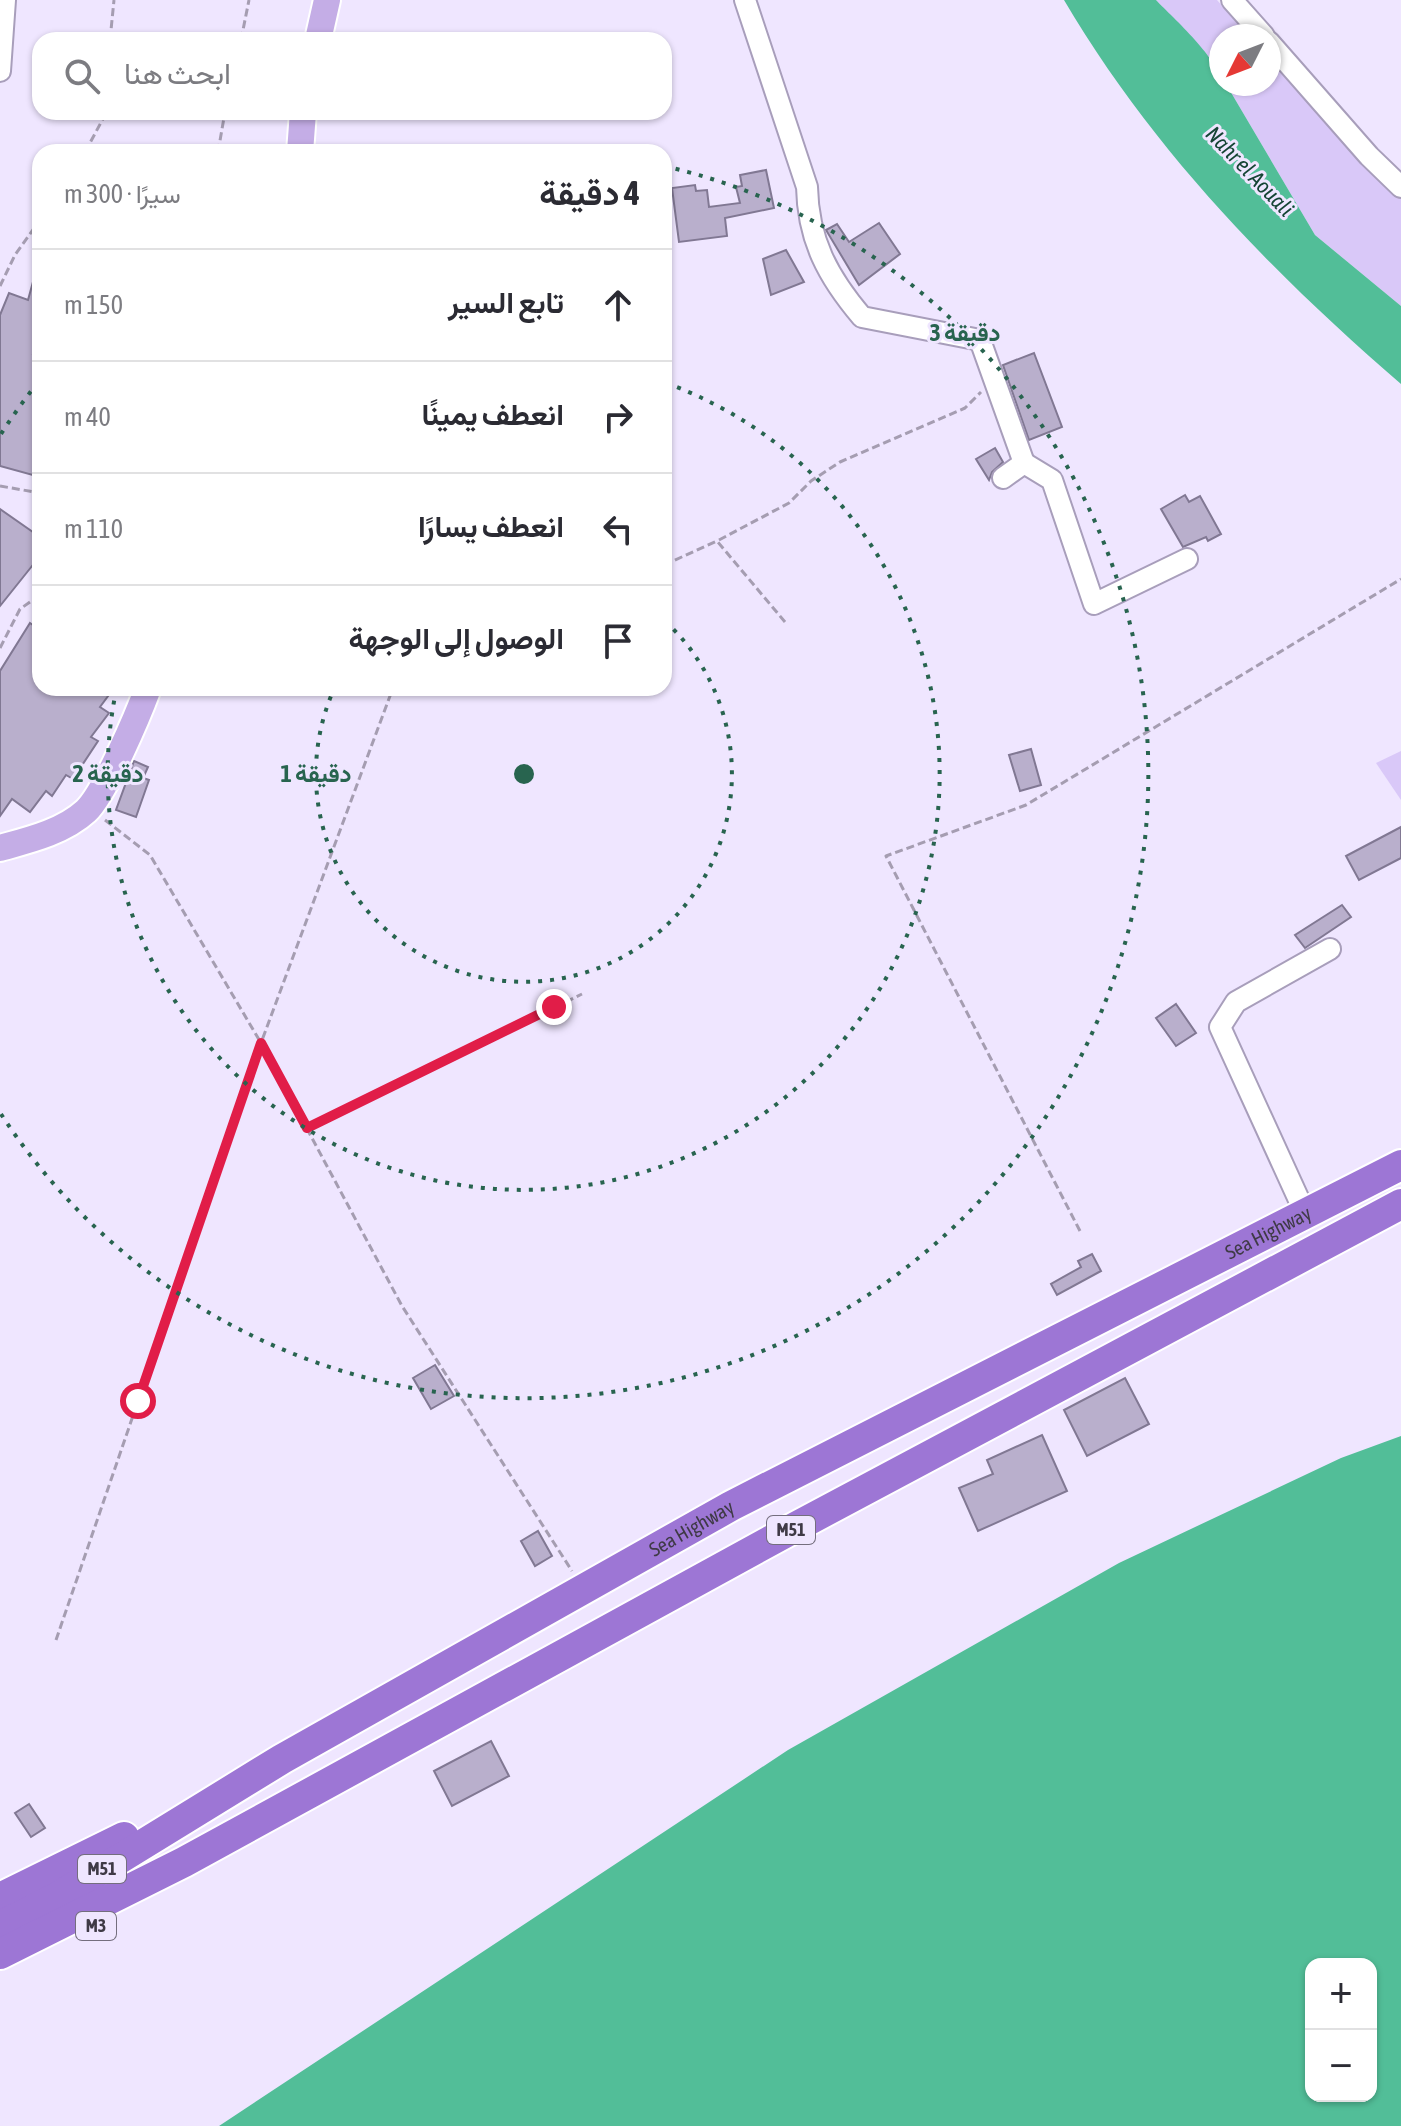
<!DOCTYPE html>
<html lang="ar">
<head>
<meta charset="utf-8">
<style>
  body { margin:0; font-family:"Asap Condensed",Vazirmatn,sans-serif; background:#f2f2f3; color:#2b2b33; direction:rtl }
  .controls { position:absolute; right:24px; bottom:24px; display:grid; overflow:hidden; border-radius:16px; box-shadow:0 2px 6px #0004 }
  .controls button { width:72px; height:72px; display:grid; place-items:center; padding:0; border:0; border-bottom:2px solid #e1e1e2; background:#fff; color:#2b2b33; font:40px sans-serif }
  .compass { position:absolute; left:1209px; top:24px; width:72px; height:72px; border-radius:50%; background:#fff; box-shadow:0 2px 6px #0004; rotate:228deg }
  .stop { position:absolute; width:24px; height:24px; margin:-18px; border:6px solid #e11d48; border-radius:50%; background:#fff }
  .stop.end { background:#e11d48; border-color:#fff; box-shadow:0 2px 8px #0008 }
  .list { margin:0; padding:0; list-style:none }
  h2 { display:flex; justify-content:space-between; align-items:center; height:104px; margin:0; padding:0 32px; font-size:34px }
  h2 small { font-size:26px; font-weight:400; color:#7c7c81 }
  .list li { display:grid; grid-template-columns:52px 1fr auto; gap:24px; align-items:center; box-sizing:border-box; height:112px; padding:0 32px; border-top:2px solid #e1e1e2 }
  .list b { display:block; font-size:30px; white-space:nowrap }
  .list em { font-size:26px; font-style:normal; color:#7c7c81 }
  .icon { flex:none; width:44px; height:44px; fill:none; stroke:currentColor; stroke-width:2; stroke-linecap:round; stroke-linejoin:round }
  .map { position:relative; flex:none; width:1401px; height:2126px; overflow:hidden; direction:ltr }
  .search { position:absolute; background:#fff; box-shadow:0 2px 6px #0004; left:32px; top:32px; width:640px; height:88px; display:flex; align-items:center; gap:20px; box-sizing:border-box; padding:0 28px; border-radius:24px; color:#7c7c81; font-size:30px }
  .panel { position:absolute; background:#fff; box-shadow:0 2px 6px #0004; left:32px; top:144px; width:640px; height:552px; border-radius:24px; direction:rtl }
  .map>svg:first-child { display:block }
  .green { fill:#d9c8f8 }
  .water { fill:#52be98; fill-rule:evenodd }
  .building { fill:#b9afcc; stroke:#817893; stroke-width:2 }
  .lines { fill:none; stroke-linecap:round; stroke-linejoin:round }
  .minor-casing { stroke:#a89ebb; stroke-width:24 }
  .major-casing { stroke:#fff; stroke-width:30 }
  .highway-casing { stroke:#fff; stroke-width:34 }
  .path { stroke:#a59db1; stroke-width:3; stroke-dasharray:8 4; stroke-linecap:butt }
  .minor { stroke:#fff; stroke-width:20 }
  .major { stroke:#c4ade6; stroke-width:26 }
  .highway { stroke:#9d76d5; stroke-width:30 }
  .route { stroke:#e11d48; stroke-width:10 }
  .ring { fill:none; stroke:#28644f; stroke-width:4; stroke-dasharray:4 8 }
  .labels { text-anchor:middle; stroke-width:6; stroke-linejoin:round; paint-order:stroke }
  .shield { fill:#efe6ff; stroke:#746e7e; stroke-width:2 }
  .shield-label { font-size:18px; font-weight:bold; fill:#3f3a46 }
  .street-label { font-size:20px; fill:#3f3a46; stroke:#efe6ff }
  .water-label { font-size:22px; font-style:italic; fill:#164535; stroke:#efe6ff }
  .centre { fill:#28644f; stroke:#efe6ff; stroke-width:4 }
  .ring-label { font-size:24px; text-anchor:middle; font-weight:bold; fill:#28644f; stroke:#efe6ff; stroke-width:6; stroke-linejoin:round; paint-order:stroke }
</style>
</head>
<body>
<div class="map">
<svg width="1401" height="2126" viewBox="0 0 1401 2126">
  <rect width="100%" height="100%" fill="#efe6ff"/>
  <g class="green">
    <path d="M1156,0H1217L1248,36H1221V76L1212,60Z"/>
    <path d="M1269,59L1401,196V306L1315,235L1226,84H1269Z"/>
    <path d="M1401,751V800L1376,763Z"/>
  </g>
  <g class="water">
    <path d="M1064,0H1156C1173,18 1221,60 1221,84H1226L1315,235L1401,306V384C1271,272 1151,148 1064,0Z"/>
    <path d="M1401,1436V2126H219L788,1750L1119,1563L1341,1458ZM1311,1964H1371V2096H1311Z"/>
  </g>
  <g class="building">
    <path d="M766,170L774,208L725,218L727,236L679,242L672,188L695,185L696,191L707,190L709,207L740,203L736,187L742,186L740,175Z"/>
    <path d="M879,223L900,254L859,285L826,230L837,224L849,242Z"/>
    <path d="M786,250L804,282L771,295L763,259Z"/>
    <path d="M36,271L40,272V329L33,354L40,356V477L0,466V315L9,293L28,300Z"/>
    <path d="M1034,353L1062,427L1029,440L1003,365Z"/>
    <path d="M995,448L1003,462L992,472L989,480L976,459Z"/>
    <path d="M1185,495L1189,502L1200,496L1221,534L1208,541L1206,537L1183,547L1161,509Z"/>
    <path d="M0,509L40,537V556L0,606Z"/>
    <path d="M30,623L40,630V688H114L100,707L109,713L91,737L98,741L73,779L66,775L52,796L46,791L30,812L12,799L0,816V671Z"/>
    <path d="M1031,749L1041,785L1020,791L1009,755Z"/>
    <path d="M134,761L148,767L143,778L149,780L136,817L116,810Z"/>
    <path d="M1401,827V858L1359,880L1346,856Z"/>
    <path d="M1342,905L1351,917L1305,948L1295,935Z"/>
    <path d="M1176,1004L1196,1033L1176,1046L1156,1018Z"/>
    <path d="M1092,1254L1101,1271L1057,1295L1051,1284L1081,1267L1078,1261Z"/>
    <path d="M435,1365L454,1396L431,1409L413,1378Z"/>
    <path d="M1125,1378L1149,1424L1087,1456L1064,1410Z"/>
    <path d="M1042,1435L1067,1491L978,1531L959,1488L993,1474L987,1460Z"/>
    <path d="M538,1531L552,1556L535,1566L521,1541Z"/>
    <path d="M491,1741L509,1776L452,1806L434,1771Z"/>
    <path d="M29,1804L45,1828L31,1837L15,1813Z"/>
  </g>
  <g class="lines">
    <g class="minor-casing">
      <g id="minor">
        <path d="M745,0L807,187C808,240 828,277 862,317L980,340L1024,463"/>
        <path d="M1232,0L1264,36"/>
        <path d="M1269,42L1369,156L1401,187"/>
        <path d="M0,71L5,0"/>
        <path d="M1003,478L1024,463L1052,480L1094,604L1187,559"/>
        <path d="M1305,1213L1220,1027L1236,1002L1330,949"/>
      </g>
    </g>
    <g class="major-casing">
      <g id="major">
        <path d="M318,40L327,0"/>
        <path d="M300,152L303,112"/>
        <path d="M0,848C29,840 63,832 86,811C105,793 138,715 148,688"/>
      </g>
    </g>
    <g class="highway-casing">
      <g id="highway">
        <path d="M0,1898L124,1837"/>
        <path id="s1" d="M0,1926L59,1896L282,1759L731,1506L1401,1165"/>
        <path d="M0,1954L184,1862L792,1529L1401,1204"/>
      </g>
    </g>
    <g class="path">
      <path d="M110,40L114,0"/>
      <path d="M241,40L249,0"/>
      <path d="M85,152L104,117L158,112"/>
      <path d="M218,152L225,112"/>
      <path d="M0,286L15,255L40,220"/>
      <path d="M0,486L40,493"/>
      <path d="M664,565L717,541"/>
      <path d="M785,622L717,541L789,503L811,481L840,462L965,408L981,392"/>
      <path d="M0,648L20,609L40,595"/>
      <path d="M105,820L150,855L261,1043L402,1306L572,1571"/>
      <path d="M307,1128L582,994"/>
      <path d="M1080,1231L886,856L1026,805L1401,579"/>
      <path d="M56,1640L261,1043L393,688"/>
    </g>
    <use href="#minor" class="minor"/>
    <use href="#major" class="major"/>
    <use href="#highway" class="highway"/>
  </g>
  <g class="lines">
    <path class="route" d="M138,1401L261,1043L307,1128L554,1007"/>
  </g>
  <g class="ring">
    <path d="M665 621A208 208 0 1 1 334 689"/>
    <path d="M666 383A416 416 0 1 1 116 691"/>
    <path d="M1 434A624 624 0 0 1 39 381M475 152A624 624 0 0 1 573 152M664 166A624 624 0 1 1 1 1114"/>
  </g>
  <g class="labels">
    <g class="shield">
      <rect x="767" y="1516" width="48" height="28" rx="6"/>
      <rect x="78" y="1855" width="48" height="28" rx="6"/>
      <rect x="76" y="1912" width="40" height="28" rx="6"/>
    </g>
    <g class="shield-label">
      <text x="791" y="1536">M51</text>
      <text x="102" y="1875">M51</text>
      <text x="96" y="1932">M3</text>
    </g>
    <g class="street-label">
      <text dy="7" stroke="none"><textPath href="#s1" startOffset="1446">Sea Highway</textPath></text>
      <text dy="7" stroke="none"><textPath href="#s1" startOffset="798">Sea Highway</textPath></text>
    </g>
    <g class="water-label">
      <text transform="translate(1250 171) rotate(46)" y="8">Nahr el Aouali</text>
    </g>
  </g>
  <circle cx="524" cy="774" r="12" class="centre"/>
  <g class="ring-label">
    <text x="965" y="341">3 دقيقة</text>
    <text x="108" y="782">2 دقيقة</text>
    <text x="316" y="782">1 دقيقة</text>
  </g>
</svg>
<div class="controls">
<button>+</button>
<button>−</button>
</div>
<svg class="compass" viewBox="-18 -18 36 36"><path d="M0-13l5 13h-10z" fill="#e53935"/><path d="M0 13l5-13h-10z" fill="#7c7c81"/></svg>
<div class="stop" style="left:138px;top:1401px"></div>
<div class="stop end" style="left:554px;top:1007px"></div>
<div class="search"><svg class="icon" aria-label="search" viewBox="0 0 24 24"><circle cx="10" cy="10" r="6"/><path d="M15 15l6 6"/></svg>ابحث هنا</div>
<section class="panel">
<h2>4 دقيقة<small>سيرًا · 300 m</small></h2>
<ul class="list">
<li><svg class="icon" aria-label="ahead" viewBox="0 0 24 24"><path d="M12 20V5M6 11l6-6 6 6"/></svg><div><b>تابع السير</b></div><em>150 m</em></li>
<li><svg class="icon" aria-label="right" viewBox="0 0 24 24"><path d="M7 20v-9h11M14 6l5 5-5 5"/></svg><div><b>انعطف يمينًا</b></div><em>40 m</em></li>
<li><svg class="icon" aria-label="left" viewBox="0 0 24 24"><path d="M17 20v-9H6M10 6l-5 5 5 5"/></svg><div><b>انعطف يسارًا</b></div><em>110 m</em></li>
<li><svg class="icon" aria-label="arrive" viewBox="0 0 24 24"><path d="M6 21V4h12l-3 4 3 4H6"/></svg><div><b>الوصول إلى الوجهة</b></div></li>
</ul>
</section>
</div>
</body>
</html>
